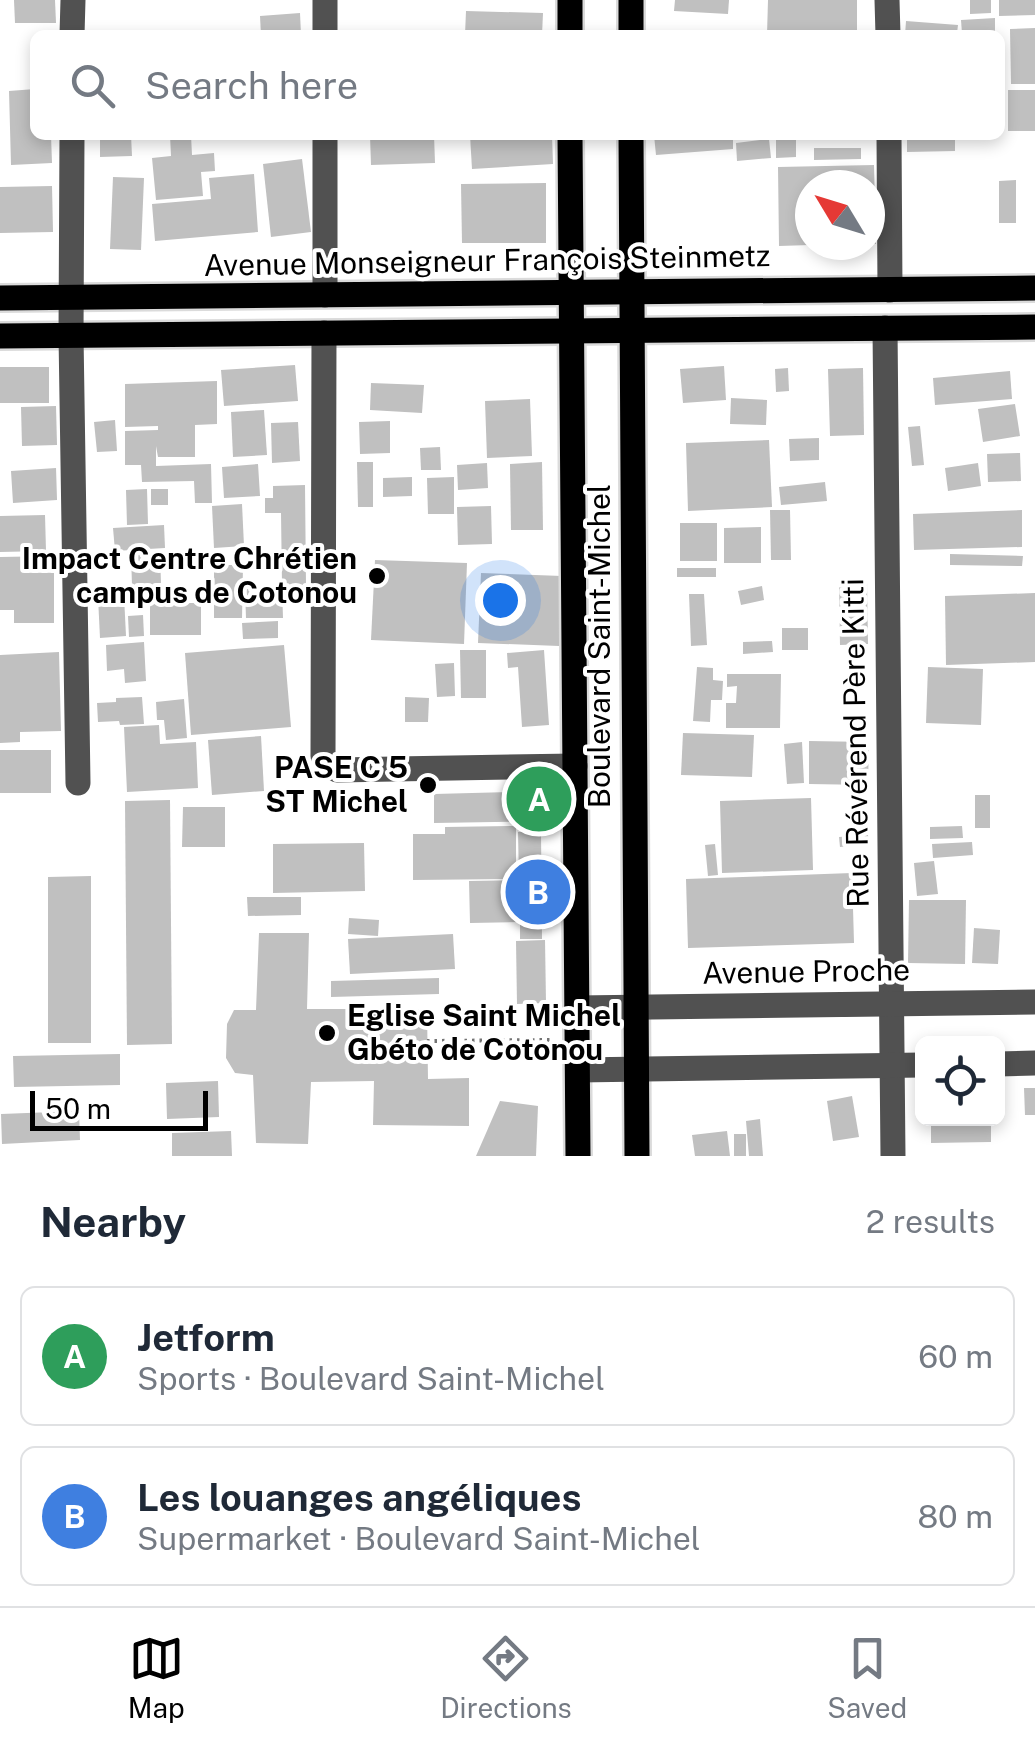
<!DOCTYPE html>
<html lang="en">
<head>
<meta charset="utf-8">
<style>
  body { margin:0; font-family:"Public Sans",sans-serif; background:#f6f6f7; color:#1f2937 }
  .controls { position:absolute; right:30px; bottom:30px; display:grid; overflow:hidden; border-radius:15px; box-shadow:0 5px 15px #0003 }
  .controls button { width:90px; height:90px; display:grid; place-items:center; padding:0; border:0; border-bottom:2px solid #e0e1e3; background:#fff; color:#1f2937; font:50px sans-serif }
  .compass { position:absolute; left:795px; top:170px; width:90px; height:90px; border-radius:50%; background:#fff; box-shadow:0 5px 15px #0003; rotate:308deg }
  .scale { position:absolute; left:30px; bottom:25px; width:178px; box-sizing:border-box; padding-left:10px; border:5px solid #000; border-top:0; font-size:28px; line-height:35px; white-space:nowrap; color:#000; -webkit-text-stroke:8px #fff; paint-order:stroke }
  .you { position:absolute; left:500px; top:600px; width:35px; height:35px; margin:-25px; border:8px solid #fff; border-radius:50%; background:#1a73e8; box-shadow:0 0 0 15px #1a73e833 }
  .badge { display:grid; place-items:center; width:65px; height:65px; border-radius:50%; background:#000; color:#fff; font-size:32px; font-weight:700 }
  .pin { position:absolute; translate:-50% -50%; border:5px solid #fff; box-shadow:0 2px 10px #0006 }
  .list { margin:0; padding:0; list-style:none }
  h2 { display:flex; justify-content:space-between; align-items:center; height:130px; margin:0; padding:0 40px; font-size:42px }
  h2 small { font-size:32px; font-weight:400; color:#747a83 }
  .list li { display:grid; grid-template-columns:65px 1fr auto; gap:30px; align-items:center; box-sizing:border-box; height:140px; margin:0 20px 20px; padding:0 20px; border:2px solid #e0e1e3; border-radius:15px }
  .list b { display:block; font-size:38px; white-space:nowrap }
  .list p { margin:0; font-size:32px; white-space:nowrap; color:#747a83 }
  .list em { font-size:32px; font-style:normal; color:#747a83 }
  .icon { flex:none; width:55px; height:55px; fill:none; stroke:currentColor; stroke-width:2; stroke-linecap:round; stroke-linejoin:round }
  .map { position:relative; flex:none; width:1035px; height:1156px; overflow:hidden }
  .search { position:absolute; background:#fff; box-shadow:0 5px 15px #0003; left:30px; right:30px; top:30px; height:110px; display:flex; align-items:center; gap:25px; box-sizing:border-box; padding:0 35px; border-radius:15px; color:#747a83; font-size:38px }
  .sheet { height:450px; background:#fff }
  nav { display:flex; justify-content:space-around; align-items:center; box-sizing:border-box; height:140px; border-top:2px solid #e0e1e3; background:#fff; font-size:28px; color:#747a83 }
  nav a { display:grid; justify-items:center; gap:5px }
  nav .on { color:#000 }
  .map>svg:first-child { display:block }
  .building { fill:#c0c0c0 }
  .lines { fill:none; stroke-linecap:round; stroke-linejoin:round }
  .major-casing { stroke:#dbdbdb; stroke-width:30 }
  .path { stroke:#737373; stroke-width:4; stroke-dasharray:2.5 5; stroke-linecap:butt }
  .minor { stroke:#515151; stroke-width:25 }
  .major { stroke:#000; stroke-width:25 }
  .poi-dot { fill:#000; stroke:#fff; stroke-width:4 }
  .labels { text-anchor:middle; stroke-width:8; stroke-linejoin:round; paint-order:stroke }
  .street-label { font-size:30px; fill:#000; stroke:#fff }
  .poi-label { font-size:30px; font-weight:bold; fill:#000; stroke:#fff; text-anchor:end }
</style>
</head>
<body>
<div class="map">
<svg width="1035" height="1156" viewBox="0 0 1035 1156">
  <rect width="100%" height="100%" fill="#fff"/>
  <g class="building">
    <path d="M14,0H55L56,23H15Z"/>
    <path d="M675,0H729L728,14L674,11Z"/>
    <path d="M768,0H857V35H767Z"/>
    <path d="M970,0H991V13L970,14Z"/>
    <path d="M999,0H1035V15L999,16Z"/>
    <path d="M466,11L543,13L542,35H465Z"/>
    <path d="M300,13L301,35H261L260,16Z"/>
    <path d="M995,18V35L962,33L961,20Z"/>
    <path d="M906,21L958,25L957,33L941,32L940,35H905Z"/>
    <path d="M1035,28V84H1011L1010,29Z"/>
    <path d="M35,89V135H51L52,163L11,165L9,91Z"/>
    <rect x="1008" y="90" width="27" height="41"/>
    <path d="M100,135H131L132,156L100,157Z"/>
    <path d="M170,135H191L192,155L214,153L215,171L201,172L203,196L156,200L152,158L171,156Z"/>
    <path d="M370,135H434L435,163L371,165Z"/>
    <path d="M470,135H552L553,164L472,169Z"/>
    <path d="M654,135H733V149L656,155Z"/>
    <path d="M776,135H796V157L776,158Z"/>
    <path d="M907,135H955V151L907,152Z"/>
    <path d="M769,139L771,158L737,161L736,143Z"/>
    <path d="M814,148H861V159L814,160Z"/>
    <path d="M302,159L311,232L271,237L263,164Z"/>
    <path d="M874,165L876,244H870V185H810V245L779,246L778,167Z"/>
    <path d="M254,174L258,232L155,241L152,204L211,199L209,178Z"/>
    <path d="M113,177L144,178L141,250L110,249Z"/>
    <path d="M1016,180V223H999V181Z"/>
    <path d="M546,183V243H462L461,184Z"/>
    <path d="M52,186L53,232L0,233V187Z"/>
    <path d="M295,365L298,401L224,406L221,370Z"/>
    <path d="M724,366L726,400L683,403L680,369Z"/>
    <rect x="0" y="367" width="49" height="36"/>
    <path d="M788,368L789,391L776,392L775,369Z"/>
    <path d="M863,368L864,435L830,436L828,369Z"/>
    <path d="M1010,371L1012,399L935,405L933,378Z"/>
    <path d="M217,381V424L195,425V457H158L156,446V466L211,464L212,503H195L194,481L142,482L141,465H125V431L158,430V426L125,427V384Z"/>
    <path d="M371,383L424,385L422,413L370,410Z"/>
    <path d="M731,398L767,400L766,425L730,424Z"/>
    <path d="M530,399L532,456L487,458L485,401Z"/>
    <path d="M1015,404L1020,436L983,442L978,409Z"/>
    <path d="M56,406L57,445L22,446L21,407Z"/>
    <path d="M264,410L267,455L233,457L231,412Z"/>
    <path d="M115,420L117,451L97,452L94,422Z"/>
    <path d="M390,421V453L360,454L359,422Z"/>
    <path d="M298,422L300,461L272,463L271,423Z"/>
    <path d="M920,426L924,465L912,466L908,427Z"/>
    <path d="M819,438V460L790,461L789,439Z"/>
    <path d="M769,440L772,507L688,511L686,443Z"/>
    <path d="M440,447L441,470H421L420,448Z"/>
    <path d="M1020,453L1021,481L988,482L987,454Z"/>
    <path d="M357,462H373V507H358Z"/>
    <path d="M542,462L543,530H511L510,464Z"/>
    <path d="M487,463L488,488L458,490L457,465Z"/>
    <path d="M978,463L981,486L948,491L945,468Z"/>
    <path d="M258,464L260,496L224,498L222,467Z"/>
    <path d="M56,468L57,500L13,503L11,471Z"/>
    <path d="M412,477V496L383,497V478Z"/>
    <path d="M454,477V514H428L427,478Z"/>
    <path d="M825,482L827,501L781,505L779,487Z"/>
    <path d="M305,485L306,585H282L281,513H265V498H273V486Z"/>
    <path d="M147,489L148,524L127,525L126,490Z"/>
    <rect x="151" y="489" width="17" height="16"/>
    <path d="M242,504L244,546L214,548L212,506Z"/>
    <path d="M491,506L492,544L458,545L457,507Z"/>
    <path d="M770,510H790L791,560H771Z"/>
    <path d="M1022,510V547L914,550L913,514Z"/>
    <path d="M45,515L46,551L0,552V516Z"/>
    <rect x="680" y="523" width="37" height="38"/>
    <path d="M164,525L165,548L115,551L113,528Z"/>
    <path d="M761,527V563H724V528Z"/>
    <path d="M160,552L161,585L132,586L131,553Z"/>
    <path d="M950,554L1023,556L1022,566L950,565Z"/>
    <path d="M54,556V623H14V610H0V557Z"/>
    <path d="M375,560L467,563L464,644L371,640Z"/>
    <path d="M214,565H243L242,618H214Z"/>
    <rect x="677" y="568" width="39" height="9"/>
    <path d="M481,573L562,576L559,646L478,643Z"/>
    <path d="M839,582H867L868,644L840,645Z"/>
    <path d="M762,586L764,600L741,605L738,591Z"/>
    <path d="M282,588L283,618H246L245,589Z"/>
    <path d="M1035,593V662L946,665L945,596Z"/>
    <path d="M689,594H704L707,645L691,646Z"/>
    <path d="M124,596L126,636L100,638L98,597Z"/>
    <rect x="150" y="603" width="51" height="32"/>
    <path d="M143,615L144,636L129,637L128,616Z"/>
    <path d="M278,621V638L243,639L242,623Z"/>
    <rect x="782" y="628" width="26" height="22"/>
    <path d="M772,641L773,652L743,654V642Z"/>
    <path d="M144,642L146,681L125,683L124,669L107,671L106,645Z"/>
    <path d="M284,645L291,727L191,735L185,653Z"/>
    <path d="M460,650H486V698H461Z"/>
    <path d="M544,650L549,725L522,727L518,667L508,668L507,653Z"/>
    <path d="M59,652L61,731L20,732V742L0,743V655Z"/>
    <path d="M454,663L455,696L437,697L435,664Z"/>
    <path d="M697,667L713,668V680L723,681L722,700H711L710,722L693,721Z"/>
    <path d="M928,667L983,669L981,725L926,723Z"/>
    <path d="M727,674H781L780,728H726V703H736L737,686L727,687Z"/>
    <path d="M142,697L144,724L120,725L119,721L98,722L97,703L116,702V698Z"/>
    <path d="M405,697L429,698L428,722H405Z"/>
    <path d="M184,699L187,738L166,740L164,720H157L156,702Z"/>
    <path d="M159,725L160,744L196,742L198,788L127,792L124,727Z"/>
    <path d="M683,733L754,735L752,777L681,775Z"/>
    <path d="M261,736L264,791L212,795L208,740Z"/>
    <path d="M809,741L869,742L868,785L809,784Z"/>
    <path d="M802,742L804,783L787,784L784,744Z"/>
    <rect x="0" y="750" width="51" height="43"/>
    <path d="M551,791V821L434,823V794Z"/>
    <rect x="975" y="795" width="15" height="33"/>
    <path d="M811,798L813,870L722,873L720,801Z"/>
    <path d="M170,800L172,1044L127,1045L125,801Z"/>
    <path d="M183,807H225V847H182Z"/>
    <path d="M516,826V879L413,880V834H445V827Z"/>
    <path d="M962,826L963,838L930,839V827Z"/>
    <path d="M518,832H541L542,939H520V922L470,923L469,881L519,880Z"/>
    <path d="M868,835L869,844L840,847L839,837Z"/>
    <path d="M972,842L973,855L933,858L932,844Z"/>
    <path d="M364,843L365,891L273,893V844Z"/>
    <path d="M715,844L718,875L708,876L705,845Z"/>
    <path d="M934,861L938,894L917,896L914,863Z"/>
    <path d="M852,873L854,943L688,948L686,879Z"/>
    <path d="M91,876V1043H48V877Z"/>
    <path d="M247,897H301V915L248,916Z"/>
    <path d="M909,900H966L965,964L908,963Z"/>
    <path d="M349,918L379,920L378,936L348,934Z"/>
    <path d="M974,928L1000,930L998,964L972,963Z"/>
    <path d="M259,933H309L307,1009H427L428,1079L469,1078V1126L373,1125L374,1081L311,1082L308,1144L256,1143L253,1075L235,1073L226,1058L227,1024L234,1010H256Z"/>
    <path d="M453,934L455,969L350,974L348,939Z"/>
    <path d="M545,940L546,1003L517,1004L516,941Z"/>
    <path d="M439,978V994L331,997V981Z"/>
    <path d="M120,1054V1085L14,1087L13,1056Z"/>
    <path d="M218,1081L219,1117L167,1119L166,1083Z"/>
    <path d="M1024,1088H1035V1115H1025Z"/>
    <path d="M852,1096L859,1137L833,1141L827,1101Z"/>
    <path d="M500,1101L538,1106L536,1156H476Z"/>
    <path d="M79,1111L80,1140L2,1144L1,1114Z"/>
    <path d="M931,1118H991V1142L931,1143Z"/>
    <path d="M760,1119L763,1156H749L746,1121Z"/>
    <path d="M231,1131L232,1156H172V1133Z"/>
    <path d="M727,1131L730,1156H695L692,1135Z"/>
    <rect x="734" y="1134" width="12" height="22"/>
  </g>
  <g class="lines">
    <g class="major-casing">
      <g id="major">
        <path d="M570,35V0"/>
        <path d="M631,35V0"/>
        <path d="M570,135L578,1156"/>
        <path d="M631,135L637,1156"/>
        <path d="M0,298L1035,288"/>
        <path d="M0,336L1035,327"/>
      </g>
    </g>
    <path class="path" d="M427,1041L553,1040"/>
    <g class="minor">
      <path d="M325,0V35"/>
      <path d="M887,0L888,35"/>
      <path d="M72,35L73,0"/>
      <path d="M72,135L71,335L78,783"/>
      <path d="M325,135V295"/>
      <path d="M889,135L890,290"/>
      <path d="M885,328L893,1156"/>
      <path d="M324,333L323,756L328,764L337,770L575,766"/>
      <path d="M577,1008L1035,1002"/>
      <path d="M998,1064L1035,1063"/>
      <path d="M578,1070L922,1065"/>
    </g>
    <use href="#major" class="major"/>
  </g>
  <g class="poi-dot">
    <circle cx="377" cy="576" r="10"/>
    <circle cx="428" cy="785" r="10"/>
    <circle cx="327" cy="1033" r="10"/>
  </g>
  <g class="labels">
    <g class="street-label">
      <text transform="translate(487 261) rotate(-1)" y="10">Avenue Monseigneur François Steinmetz</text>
      <text transform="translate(600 646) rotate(-90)" y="10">Boulevard Saint-Michel</text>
      <text transform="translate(856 743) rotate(-91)" y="10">Rue Révérend Père Kitti</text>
      <text transform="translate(806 972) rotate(-1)" y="10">Avenue Proche</text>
    </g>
    <g class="poi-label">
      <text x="357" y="569">Impact Centre Chrétien<tspan x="357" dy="34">campus de Cotonou</tspan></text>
      <text x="408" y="778">PASE C 5<tspan x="408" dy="34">ST Michel</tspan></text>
      <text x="347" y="1026" text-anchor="start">Eglise Saint Michel<tspan x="347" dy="34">Gbéto de Cotonou</tspan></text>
    </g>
  </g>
</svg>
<div class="controls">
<button><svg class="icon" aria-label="locate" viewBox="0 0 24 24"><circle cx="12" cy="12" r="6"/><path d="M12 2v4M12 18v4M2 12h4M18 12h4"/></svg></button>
</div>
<svg class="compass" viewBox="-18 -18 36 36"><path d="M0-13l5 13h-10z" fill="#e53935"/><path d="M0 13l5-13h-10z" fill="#747a83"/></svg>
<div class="scale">50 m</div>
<div class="you"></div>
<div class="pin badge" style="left:539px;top:799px;background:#2e9e5b">A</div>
<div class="pin badge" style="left:538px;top:892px;background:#3f7fe0">B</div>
<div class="search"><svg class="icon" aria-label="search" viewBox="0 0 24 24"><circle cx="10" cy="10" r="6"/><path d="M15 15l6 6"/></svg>Search here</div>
</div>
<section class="sheet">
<h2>Nearby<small>2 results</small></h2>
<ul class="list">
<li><span class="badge" style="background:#2e9e5b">A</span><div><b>Jetform</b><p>Sports · Boulevard Saint-Michel</p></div><em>60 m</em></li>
<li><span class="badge" style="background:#3f7fe0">B</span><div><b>Les louanges angéliques</b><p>Supermarket · Boulevard Saint-Michel</p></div><em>80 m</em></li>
</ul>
</section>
<nav>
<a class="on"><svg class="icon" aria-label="map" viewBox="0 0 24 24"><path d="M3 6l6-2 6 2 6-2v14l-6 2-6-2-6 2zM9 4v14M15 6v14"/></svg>Map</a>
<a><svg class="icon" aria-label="directions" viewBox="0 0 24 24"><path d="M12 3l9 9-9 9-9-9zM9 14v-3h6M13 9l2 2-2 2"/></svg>Directions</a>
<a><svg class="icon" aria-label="saved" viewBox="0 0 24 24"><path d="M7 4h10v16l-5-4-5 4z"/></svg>Saved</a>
</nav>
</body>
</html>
